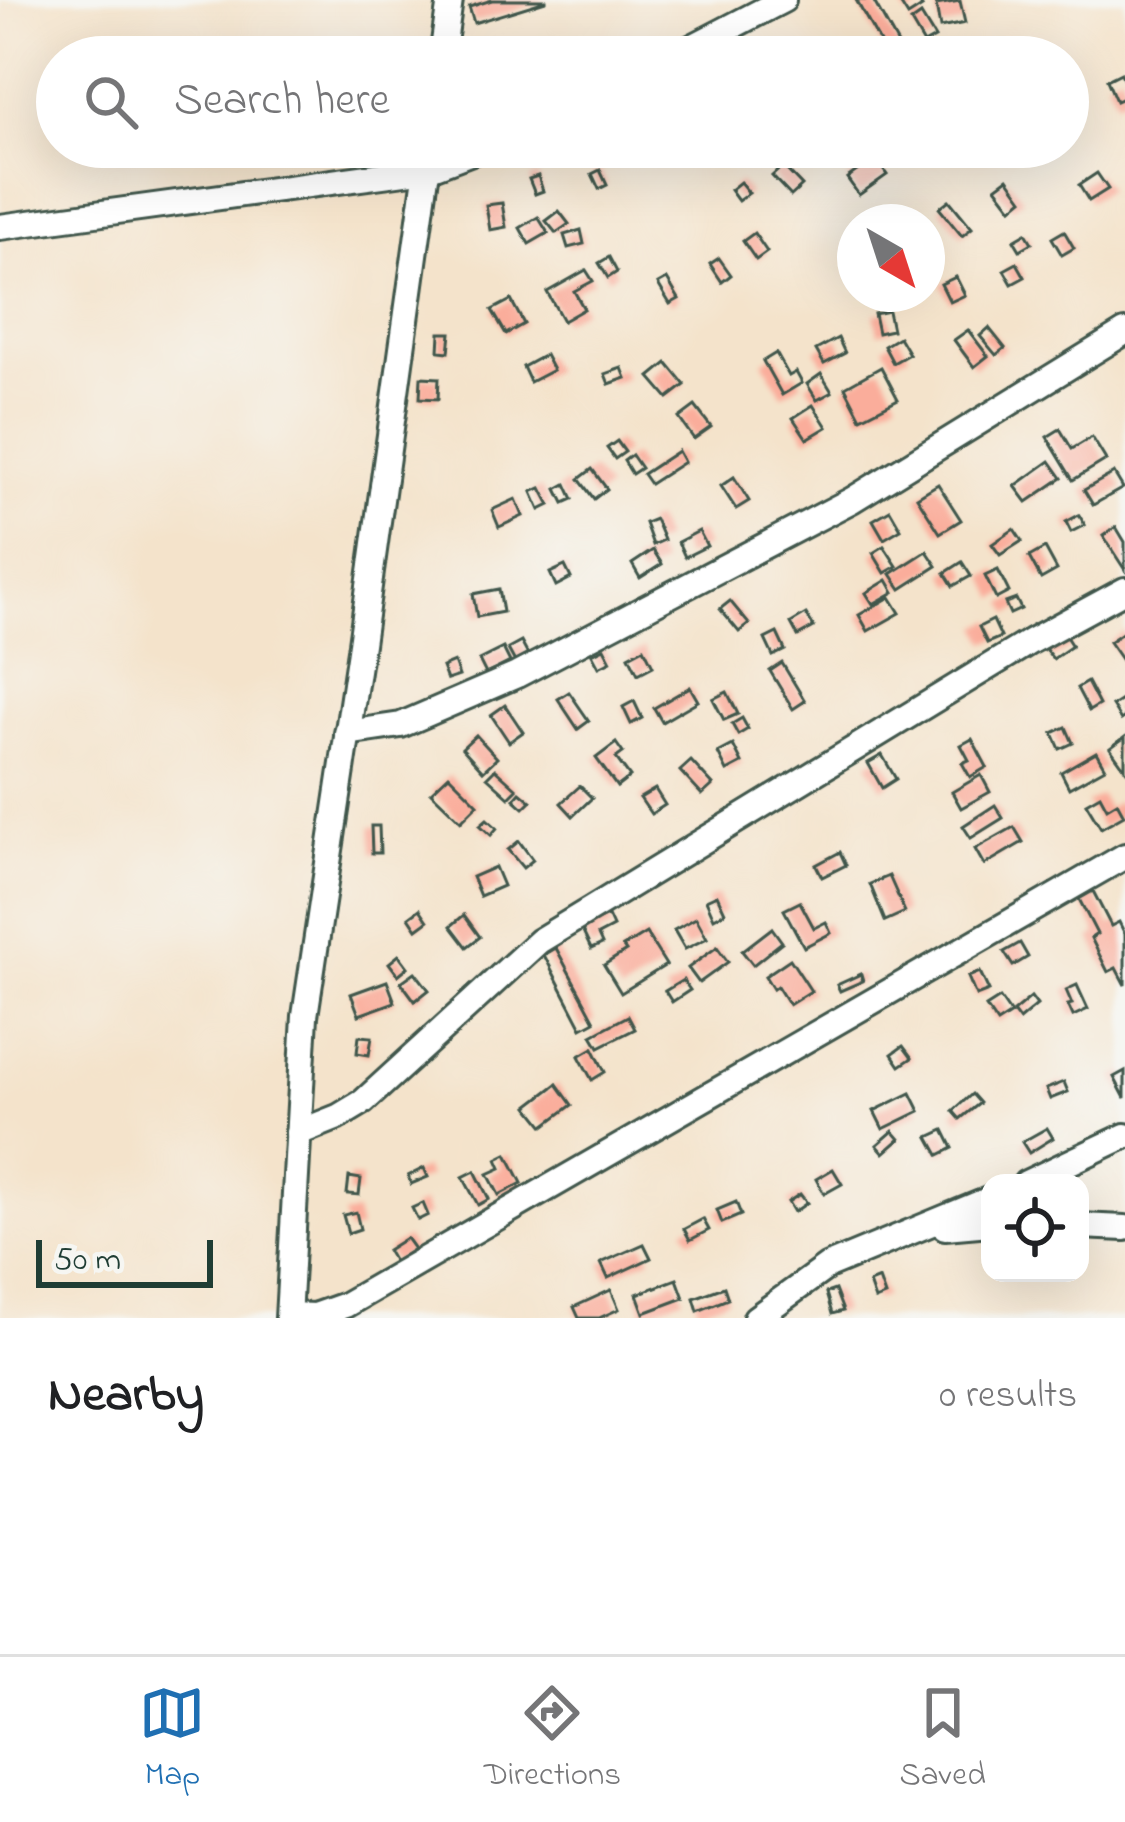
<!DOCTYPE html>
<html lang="en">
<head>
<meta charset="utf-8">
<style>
  body { margin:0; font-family:"Indie Flower",sans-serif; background:#f2f2f2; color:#202124 }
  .controls { position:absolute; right:36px; bottom:36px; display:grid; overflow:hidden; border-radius:24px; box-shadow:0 12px 48px #0002 }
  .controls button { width:108px; height:108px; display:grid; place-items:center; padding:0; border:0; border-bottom:3px solid #e0e0e0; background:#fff; color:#202124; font:60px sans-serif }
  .compass { position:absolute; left:837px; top:204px; width:108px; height:108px; border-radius:50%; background:#fff; box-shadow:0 12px 48px #0002; rotate:141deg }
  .scale { position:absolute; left:36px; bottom:30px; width:177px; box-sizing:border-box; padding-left:12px; border:6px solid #1f3d34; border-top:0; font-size:33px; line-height:42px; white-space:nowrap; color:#1f3d34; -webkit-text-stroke:9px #f6f6f2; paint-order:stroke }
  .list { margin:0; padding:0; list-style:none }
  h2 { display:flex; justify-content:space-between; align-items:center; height:156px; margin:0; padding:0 48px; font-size:51px }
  h2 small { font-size:39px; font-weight:400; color:#757577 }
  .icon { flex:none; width:66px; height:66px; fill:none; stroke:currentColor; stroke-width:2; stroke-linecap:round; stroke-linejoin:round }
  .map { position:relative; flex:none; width:1125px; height:1318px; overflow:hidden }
  .search { position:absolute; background:#fff; box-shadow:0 12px 48px #0002; left:36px; right:36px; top:36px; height:132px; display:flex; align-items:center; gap:30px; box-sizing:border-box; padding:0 42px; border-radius:66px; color:#757577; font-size:45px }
  .sheet { height:336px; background:#fff }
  nav { display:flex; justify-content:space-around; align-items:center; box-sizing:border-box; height:168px; border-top:3px solid #e0e0e0; background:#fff; font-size:33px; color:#757577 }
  nav a { display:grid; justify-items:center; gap:6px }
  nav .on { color:#1f6fb2 }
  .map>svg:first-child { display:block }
  .building { fill:#faad9b }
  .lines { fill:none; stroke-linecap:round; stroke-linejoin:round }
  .street-casing { stroke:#3f564b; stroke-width:30 }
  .street { stroke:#fff; stroke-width:24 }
</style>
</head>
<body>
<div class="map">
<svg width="1125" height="1318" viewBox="0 0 1125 1318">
  <rect width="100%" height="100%" fill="#f6f6f2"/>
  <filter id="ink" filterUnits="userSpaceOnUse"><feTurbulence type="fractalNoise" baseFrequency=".00833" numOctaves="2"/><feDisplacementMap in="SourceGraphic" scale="24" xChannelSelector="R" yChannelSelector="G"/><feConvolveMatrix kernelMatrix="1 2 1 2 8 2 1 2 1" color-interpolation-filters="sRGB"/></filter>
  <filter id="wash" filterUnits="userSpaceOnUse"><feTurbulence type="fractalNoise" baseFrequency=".004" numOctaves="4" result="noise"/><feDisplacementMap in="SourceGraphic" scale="48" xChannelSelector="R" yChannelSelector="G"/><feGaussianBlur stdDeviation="2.7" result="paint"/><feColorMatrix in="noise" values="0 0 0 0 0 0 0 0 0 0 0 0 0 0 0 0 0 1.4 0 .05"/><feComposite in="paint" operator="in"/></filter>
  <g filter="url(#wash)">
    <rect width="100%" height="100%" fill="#f4e3cb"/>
    <g id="blocks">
      <g class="building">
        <path d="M492,0H546V1L474,23L469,7Z"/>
        <path d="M856,0H873L905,57H888Z"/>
        <path d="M898,0H917L922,7L908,16Z"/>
        <path d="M960,1L965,23L940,28L936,5Z"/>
        <path d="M921,15L935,38L924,44L911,22Z"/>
        <path d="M627,42L634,54L621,57L617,49Z"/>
        <path d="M1121,73L1125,83V97L1116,101L1107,80Z"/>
        <path d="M703,147H731L733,150L709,161Z"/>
        <path d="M875,158L887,175L859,195L847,178Z"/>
        <path d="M783,166L802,186L791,196L772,176Z"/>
        <path d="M600,170L607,185L599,189L592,174Z"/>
        <path d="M1097,173L1108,189L1089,201L1079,185Z"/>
        <path d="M538,176L543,191L535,194L529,179Z"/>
        <path d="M1008,178L1023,199L1012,208L996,187Z"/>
        <path d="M740,182L749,193L738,201L730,190Z"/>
        <path d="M949,200L972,228L962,236L939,208Z"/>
        <path d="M502,203L506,227L490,230L486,205Z"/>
        <path d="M559,211L569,224L556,233L546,221Z"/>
        <path d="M538,217L548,233L529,244L520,228Z"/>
        <path d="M581,230L584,244L568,248L564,235Z"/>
        <path d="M1064,231L1074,248L1062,255L1052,238Z"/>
        <path d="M754,233L767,252L756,260L743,241Z"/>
        <path d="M1026,233L1032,243L1020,250L1014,240Z"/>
        <path d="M609,257L617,272L608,278L599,263Z"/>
        <path d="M719,258L731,275L722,282L710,264Z"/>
        <path d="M1017,263L1025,277L1012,284L1004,270Z"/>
        <path d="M586,270L593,281L574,291L584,309L563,321L547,292Z"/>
        <path d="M956,277L965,295L950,302L941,284Z"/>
        <path d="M667,279L679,299L670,304L658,284Z"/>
        <path d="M511,300L524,324L506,334L492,310Z"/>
        <path d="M888,311L892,330L878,333L874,314Z"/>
        <path d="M989,328L1005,348L996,355L980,336Z"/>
        <path d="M968,330L988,356L974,367L954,340Z"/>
        <path d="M440,333H451L449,352L439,351Z"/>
        <path d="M899,337L909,354L893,363L884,346Z"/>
        <path d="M838,338L845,353L824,364L816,350Z"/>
        <path d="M776,353L789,376L796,372L802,383L782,395L763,361Z"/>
        <path d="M545,355L553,370L530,382L523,367Z"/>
        <path d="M667,363L685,385L668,398L650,377Z"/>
        <path d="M881,367L898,399L861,418L845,387Z"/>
        <path d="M622,368L626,378L609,384L605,374Z"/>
        <path d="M821,374L832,392L817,400L807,384Z"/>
        <path d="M421,377L439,378L438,399L420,398Z"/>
        <path d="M813,405L827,427L807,439L793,418Z"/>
        <path d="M695,406L711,427L694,439L679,418Z"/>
        <path d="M1060,429L1072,449L1092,437L1106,460L1073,480L1047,437Z"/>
        <path d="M617,441L625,452L615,459L607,448Z"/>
        <path d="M678,451L684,462L650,484L643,474Z"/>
        <path d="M632,455L641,468L632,474L624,461Z"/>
        <path d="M1050,461L1062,478L1027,502L1015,486Z"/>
        <path d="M592,469L607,489L594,499L579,479Z"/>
        <path d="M1114,473L1123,488L1093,505L1084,490Z"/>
        <path d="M734,477L749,501L736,509L721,486Z"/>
        <path d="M566,484L573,499L564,503L557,489Z"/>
        <path d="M938,484L961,520L940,533L917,497Z"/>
        <path d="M541,488L550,505L540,510L532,492Z"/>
        <path d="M516,499L523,516L499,527L492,510Z"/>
        <path d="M890,510L901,529L884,539L873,520Z"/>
        <path d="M1079,515L1085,525L1071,532L1066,522Z"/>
        <path d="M655,519L664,540L653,545L645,523Z"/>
        <path d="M1116,527L1125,542V570L1103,536Z"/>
        <path d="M1014,529L1022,541L1000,555L992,544Z"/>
        <path d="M699,531L707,546L685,557L678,542Z"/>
        <path d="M884,546L897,566L885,573L873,553Z"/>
        <path d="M1045,548L1057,570L1041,579L1029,557Z"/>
        <path d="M653,550L662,564L640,578L632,564Z"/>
        <path d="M927,551L937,566L901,589L891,574Z"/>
        <path d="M962,562L971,576L953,586L945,573Z"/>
        <path d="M565,566L571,578L556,586L550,573Z"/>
        <path d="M998,570L1009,592L996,599L985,576Z"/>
        <path d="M887,580L894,592L873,604L866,593Z"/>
        <path d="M499,589L503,612L477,617L473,594Z"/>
        <path d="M890,597L900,613L868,631L859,615Z"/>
        <path d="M1016,599L1021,609L1010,614L1005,603Z"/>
        <path d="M730,601L749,624L739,632L720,609Z"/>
        <path d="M806,614L814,627L798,636L791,623Z"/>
        <path d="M993,620L1001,637L987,643L979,627Z"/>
        <path d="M1125,631V665L1109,642Z"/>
        <path d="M1063,632L1072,646L1053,659L1043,646Z"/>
        <path d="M777,633L785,650L773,656L765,639Z"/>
        <path d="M521,642L528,655L515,662L508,649Z"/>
        <path d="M503,648L510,662L486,674L479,660Z"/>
        <path d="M604,648L611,661L599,667L592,654Z"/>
        <path d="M644,648L653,666L638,674L629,656Z"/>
        <path d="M454,662L459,676L447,680L442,667Z"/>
        <path d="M782,663L805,701L793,709L770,671Z"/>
        <path d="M1087,682L1099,705L1089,711L1077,688Z"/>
        <path d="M690,687L698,701L662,722L654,708Z"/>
        <path d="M569,692L589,721L578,729L558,699Z"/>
        <path d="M727,692L738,714L724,720L713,699Z"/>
        <path d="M1123,699L1125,717L1121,720L1112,706Z"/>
        <path d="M634,701L642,718L631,724L623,707Z"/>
        <path d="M505,705L523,732L509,742L491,715Z"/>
        <path d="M742,718L748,729L738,735L732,724Z"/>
        <path d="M1066,727L1073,743L1060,749L1053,733Z"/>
        <path d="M476,735L497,758L483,771L462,748Z"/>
        <path d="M1125,737V769L1110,748Z"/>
        <path d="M972,739L987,767L970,777L962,763L969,760L961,745Z"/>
        <path d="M616,743L623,753L616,758L630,777L617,787L596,758Z"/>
        <path d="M733,745L742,763L727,771L718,753Z"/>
        <path d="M1096,752L1105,768L1069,788L1061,772Z"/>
        <path d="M882,755L896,779L882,788L868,763Z"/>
        <path d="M691,761L713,785L702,795L680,771Z"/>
        <path d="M495,769L517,789L509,797L487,777Z"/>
        <path d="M449,775L478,804L461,821L431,792Z"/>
        <path d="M981,775L990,792L961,808L952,792Z"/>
        <path d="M580,786L592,798L573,816L561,803Z"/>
        <path d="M655,789L665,805L651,814L640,798Z"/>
        <path d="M520,792L531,801L524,808L514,799Z"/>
        <path d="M1100,795L1107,808L1117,802L1124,815L1101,828L1086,803Z"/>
        <path d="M995,805L1003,818L971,838L963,826Z"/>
        <path d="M487,819L497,828L491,835L480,825Z"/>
        <path d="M371,826H379L380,853H372Z"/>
        <path d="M1014,827L1023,842L984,865L975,849Z"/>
        <path d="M519,841L533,860L523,868L508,850Z"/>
        <path d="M840,852L846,865L822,877L816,865Z"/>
        <path d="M495,867L503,886L480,896L472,877Z"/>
        <path d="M889,876L905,912L885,921L870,884Z"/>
        <path d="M1093,891L1111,926L1119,922L1125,934V985L1116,968L1108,972L1091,938L1097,934L1079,899Z"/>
        <path d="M717,895L725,912L714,918L706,900Z"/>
        <path d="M800,902L814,928L826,922L831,933L804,947L784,910Z"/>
        <path d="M420,909L428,921L417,929L409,917Z"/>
        <path d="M464,915L480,937L467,947L451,926Z"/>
        <path d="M608,916L613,927L598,935L602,944L591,949L581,928Z"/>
        <path d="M696,918L707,938L685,949L674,930Z"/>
        <path d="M772,928L782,942L753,965L742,951Z"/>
        <path d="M646,933L666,965L621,993L604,965L626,951L623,947Z"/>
        <path d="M1020,943L1028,957L1013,966L1004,952Z"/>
        <path d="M717,947L728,962L699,983L688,968Z"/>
        <path d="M556,948L595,1021L582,1028L544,955Z"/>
        <path d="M399,955L408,967L398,975L389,963Z"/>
        <path d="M790,959L811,991L789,1005L777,986L773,989L765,976Z"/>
        <path d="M415,972L429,990L415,1001L401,982Z"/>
        <path d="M980,972L989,991L976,996L968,977Z"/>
        <path d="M861,974L863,981L840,991L837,985Z"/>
        <path d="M683,980L690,990L672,1002L665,991Z"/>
        <path d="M387,981L395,1002L359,1015L351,994Z"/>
        <path d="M1077,985L1088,1009L1073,1016L1068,1005L1072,1004L1066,990Z"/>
        <path d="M1031,997L1037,1005L1019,1020L1013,1012Z"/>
        <path d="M1000,998L1011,1014L997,1023L986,1007Z"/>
        <path d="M628,1016L635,1029L599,1047L592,1035Z"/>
        <path d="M359,1036L372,1037L369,1055L357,1053Z"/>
        <path d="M903,1046L912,1058L900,1066L892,1054Z"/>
        <path d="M593,1048L605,1072L592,1080L579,1056Z"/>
        <path d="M1125,1071V1098L1114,1077Z"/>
        <path d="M1064,1082L1068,1092L1050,1099L1046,1089Z"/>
        <path d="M557,1084L572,1105L544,1126L528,1106Z"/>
        <path d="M911,1093L920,1111L883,1129L874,1111Z"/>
        <path d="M972,1094L980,1103L960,1119L953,1111Z"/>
        <path d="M1047,1128L1053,1138L1029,1153L1022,1142Z"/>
        <path d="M944,1130L953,1148L939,1155L929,1137Z"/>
        <path d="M893,1131L900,1139L884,1153L877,1145Z"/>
        <path d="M507,1154L522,1183L499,1195L488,1174L501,1168L497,1159Z"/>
        <path d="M424,1168L428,1177L411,1184L408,1176Z"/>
        <path d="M833,1169L842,1184L824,1194L816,1179Z"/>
        <path d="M475,1171L489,1199L478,1205L463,1177Z"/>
        <path d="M349,1177L361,1179L359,1195L347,1194Z"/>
        <path d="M800,1194L807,1203L794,1212L788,1202Z"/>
        <path d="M736,1202L741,1215L722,1223L717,1210Z"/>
        <path d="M423,1203L428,1215L418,1220L412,1208Z"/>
        <path d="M356,1212L360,1229L348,1233L343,1215Z"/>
        <path d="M703,1219L709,1230L690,1240L684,1229Z"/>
        <path d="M406,1238L414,1249L394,1262L387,1250Z"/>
        <path d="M644,1244L651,1258L608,1278L601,1263Z"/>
        <path d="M677,1279L684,1298L644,1313L637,1294Z"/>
        <path d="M879,1279L885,1296L875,1300L869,1283Z"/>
        <path d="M724,1287L728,1299L698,1311L694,1298Z"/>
        <path d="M611,1290L619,1309L599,1318H579L574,1307Z"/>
        <path d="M835,1290L843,1311L832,1314L826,1293Z"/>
      </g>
    </g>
  </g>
  <g filter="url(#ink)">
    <use href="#blocks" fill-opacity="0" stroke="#3f564b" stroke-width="3"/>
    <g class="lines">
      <g class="street-casing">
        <g id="street">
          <path d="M442,57L450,0"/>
          <path d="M673,57L783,0"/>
          <path d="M0,227L427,169L485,147"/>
          <path d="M347,733L401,725L517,675L852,500L1125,332"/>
          <path d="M298,1133L338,1117L363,1102L539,941L1031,641L1125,590"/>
          <path d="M1026,1183L1125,1136"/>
          <path d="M1080,1226L1125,1228"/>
          <path d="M945,1227L990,1223"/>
          <path d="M289,1315L314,1316L345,1305L1125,856"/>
          <path d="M288,1318L305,1016L361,644L430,147"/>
          <path d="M756,1318L828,1266L990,1199"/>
        </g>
      </g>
      <use href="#street" class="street"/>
    </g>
  </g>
</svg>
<div class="controls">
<button><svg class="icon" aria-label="locate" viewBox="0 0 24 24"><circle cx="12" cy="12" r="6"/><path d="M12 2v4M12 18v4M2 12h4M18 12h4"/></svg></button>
</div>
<svg class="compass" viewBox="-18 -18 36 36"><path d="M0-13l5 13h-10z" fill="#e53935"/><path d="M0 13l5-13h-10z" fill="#757577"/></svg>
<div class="scale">50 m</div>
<div class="search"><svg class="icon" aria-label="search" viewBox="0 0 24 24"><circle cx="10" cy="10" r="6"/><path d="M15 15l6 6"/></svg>Search here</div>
</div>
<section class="sheet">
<h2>Nearby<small>0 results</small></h2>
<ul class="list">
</ul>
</section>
<nav>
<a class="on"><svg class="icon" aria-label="map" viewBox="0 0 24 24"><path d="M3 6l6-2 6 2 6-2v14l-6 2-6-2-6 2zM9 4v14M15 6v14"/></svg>Map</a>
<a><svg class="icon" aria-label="directions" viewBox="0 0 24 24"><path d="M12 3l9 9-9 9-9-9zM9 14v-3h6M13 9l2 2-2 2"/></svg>Directions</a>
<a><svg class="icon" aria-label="saved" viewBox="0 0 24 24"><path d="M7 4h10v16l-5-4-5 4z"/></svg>Saved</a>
</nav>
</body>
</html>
